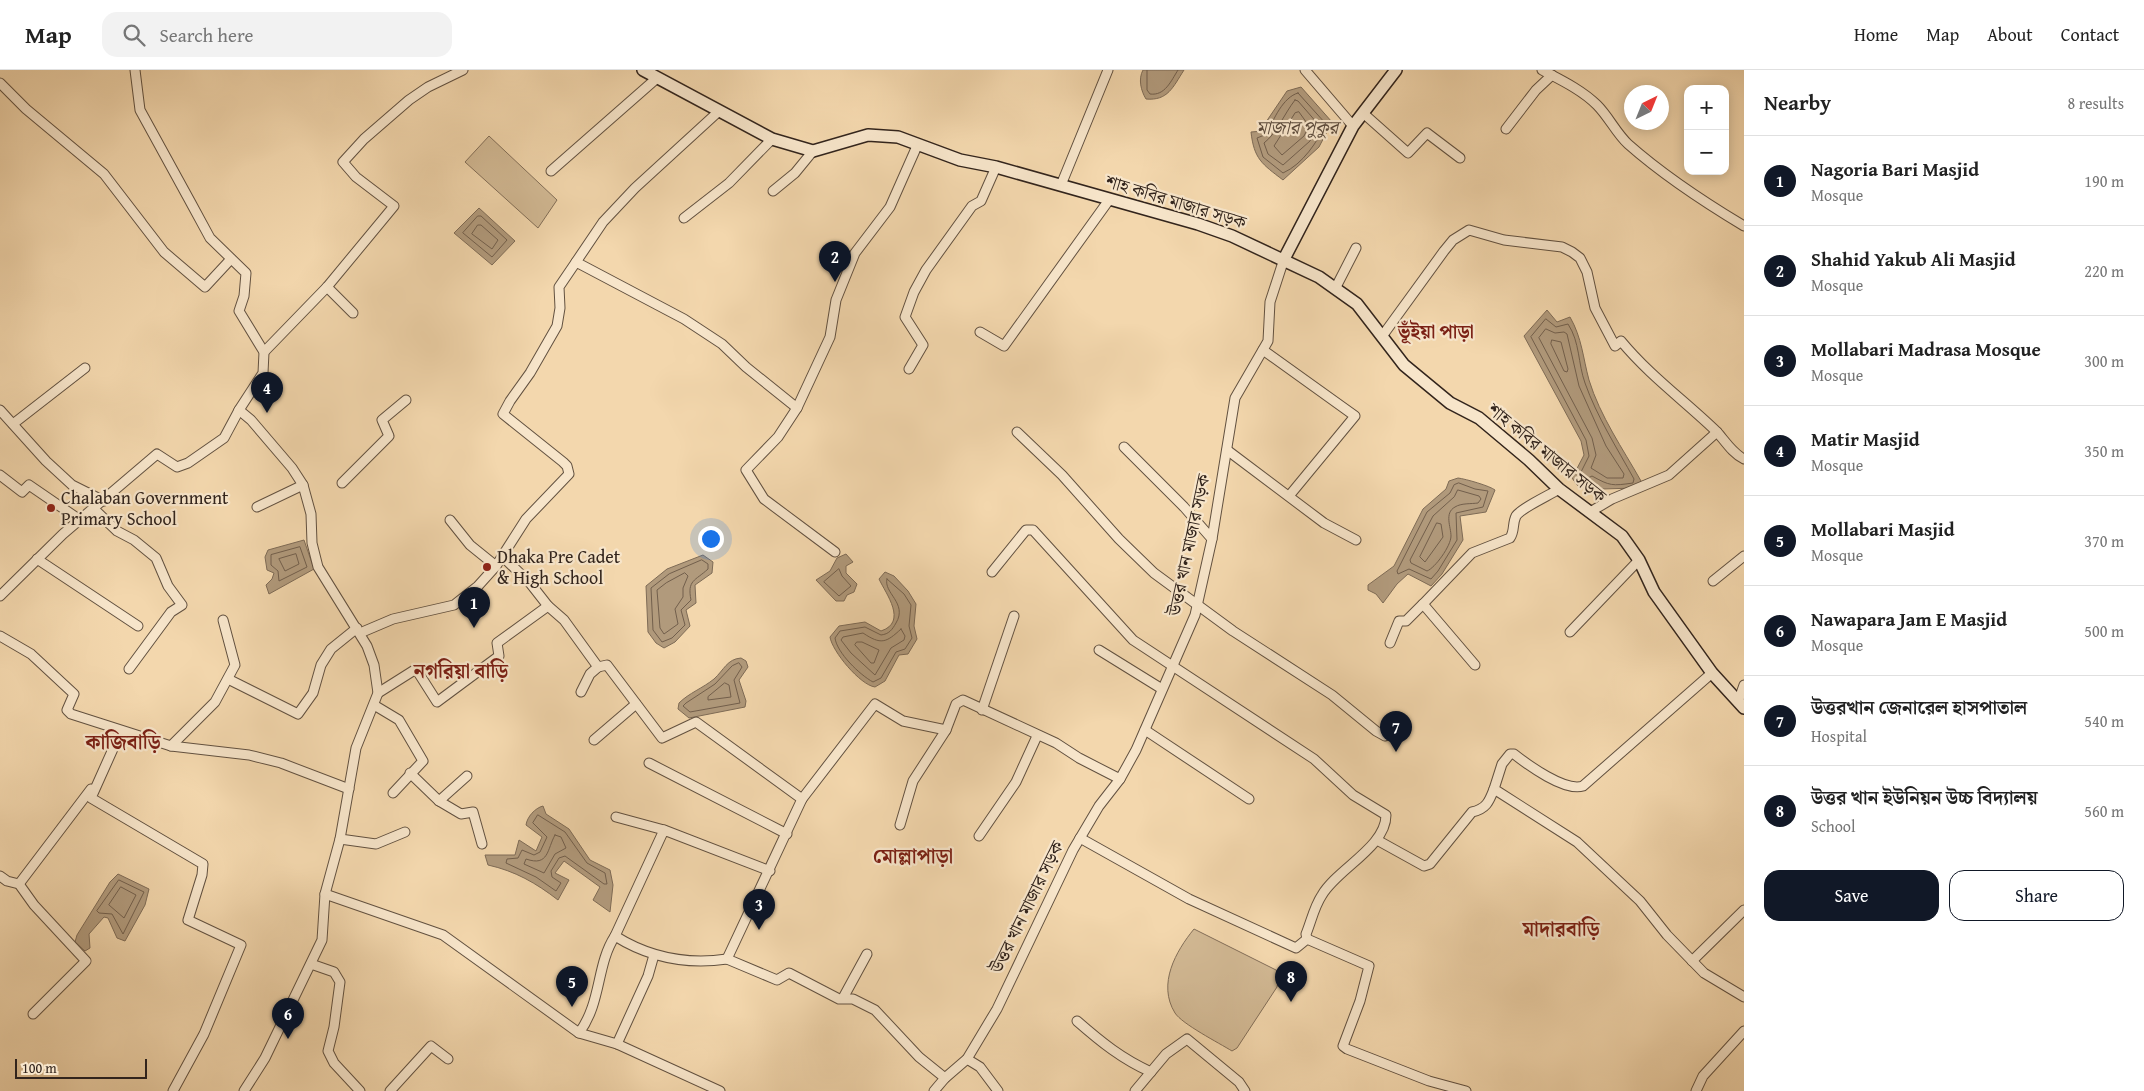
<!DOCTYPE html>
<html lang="en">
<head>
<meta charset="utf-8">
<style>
  body { margin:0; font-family:"Gentium Book Plus","Noto Serif Bengali",serif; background:#f2f2f2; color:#222 }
  .controls { position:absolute; right:15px; top:15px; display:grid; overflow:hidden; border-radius:10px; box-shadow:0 2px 12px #0003 }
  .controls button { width:45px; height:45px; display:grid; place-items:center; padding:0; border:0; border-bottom:1px solid #e0e0e0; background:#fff; color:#222; font:25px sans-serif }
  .compass { position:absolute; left:1624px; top:15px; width:45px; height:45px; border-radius:50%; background:#fff; box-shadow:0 2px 12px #0003; rotate:43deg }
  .scale { position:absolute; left:15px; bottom:12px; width:132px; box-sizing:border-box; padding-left:5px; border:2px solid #32241c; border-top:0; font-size:14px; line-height:18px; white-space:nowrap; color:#32241c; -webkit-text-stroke:4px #f7e5ca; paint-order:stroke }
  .you { position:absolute; left:710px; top:468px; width:18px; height:18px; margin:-12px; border:4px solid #fff; border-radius:50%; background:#1a73e8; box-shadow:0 0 0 8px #1a73e833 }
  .badge { display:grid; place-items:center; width:32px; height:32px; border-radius:50%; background:#111827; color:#fff; font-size:16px; font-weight:700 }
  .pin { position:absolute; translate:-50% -41px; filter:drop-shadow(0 1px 2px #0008) }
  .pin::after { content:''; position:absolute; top:26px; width:18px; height:15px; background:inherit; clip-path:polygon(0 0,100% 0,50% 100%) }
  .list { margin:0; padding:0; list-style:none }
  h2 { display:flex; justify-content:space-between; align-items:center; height:65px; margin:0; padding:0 20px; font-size:21px }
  h2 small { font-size:16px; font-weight:400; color:#767676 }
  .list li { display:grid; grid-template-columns:32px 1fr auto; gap:15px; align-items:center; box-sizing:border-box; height:90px; padding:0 20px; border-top:1px solid #e0e0e0 }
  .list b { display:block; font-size:19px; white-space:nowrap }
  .list p { margin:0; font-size:16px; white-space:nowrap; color:#767676 }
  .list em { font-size:16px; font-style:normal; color:#767676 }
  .actions { display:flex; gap:10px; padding:15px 20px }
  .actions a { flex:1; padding:11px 0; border:1px solid #111827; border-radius:15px; text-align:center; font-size:18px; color:#111827 }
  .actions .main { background:#111827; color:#fff }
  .icon { flex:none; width:28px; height:28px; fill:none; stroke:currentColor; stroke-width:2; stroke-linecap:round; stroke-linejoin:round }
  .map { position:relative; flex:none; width:1744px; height:1021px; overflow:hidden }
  header { display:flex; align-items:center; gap:30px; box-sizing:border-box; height:70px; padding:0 25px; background:#fff; border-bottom:1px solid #e0e0e0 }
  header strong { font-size:24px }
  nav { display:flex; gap:28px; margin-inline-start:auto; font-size:18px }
  .search { width:350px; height:45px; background:#f2f2f2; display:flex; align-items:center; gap:12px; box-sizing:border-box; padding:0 18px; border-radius:15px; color:#767676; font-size:19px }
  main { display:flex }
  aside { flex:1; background:#fff }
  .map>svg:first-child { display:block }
  .green { fill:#d2b994; stroke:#826e58 }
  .water { fill:#b19a7c; stroke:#7e6b56 }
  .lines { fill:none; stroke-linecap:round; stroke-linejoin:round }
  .shore { stroke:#725f4c; stroke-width:1 }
  .street-casing { stroke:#625140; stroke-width:11 }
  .secondary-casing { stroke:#32241c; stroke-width:14 }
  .street { stroke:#f7e5ca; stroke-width:9 }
  .secondary { stroke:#f7e5ca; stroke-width:11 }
  .poi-dot { fill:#8f2418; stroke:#f7e5ca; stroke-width:2 }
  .labels { text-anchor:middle; stroke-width:4.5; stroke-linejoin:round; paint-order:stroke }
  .street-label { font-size:18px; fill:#32241c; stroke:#f7e5ca }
  .poi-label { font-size:18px; fill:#32241c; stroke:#f7e5ca; text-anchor:start }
  .water-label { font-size:19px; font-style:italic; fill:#5e4d3e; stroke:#f7e5ca }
  .neighbourhood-label { font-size:19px; font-weight:bold; fill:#7a1f14; stroke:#f7e5ca }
  .quarter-label { font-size:20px; font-weight:bold; fill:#7a1f14; stroke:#f7e5ca }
</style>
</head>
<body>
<header>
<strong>Map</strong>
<div class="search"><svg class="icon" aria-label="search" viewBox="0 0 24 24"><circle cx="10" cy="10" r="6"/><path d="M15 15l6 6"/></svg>Search here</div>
<nav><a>Home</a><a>Map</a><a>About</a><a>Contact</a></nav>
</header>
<main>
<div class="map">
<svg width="1744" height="1021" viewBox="0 0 1744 1021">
  <rect width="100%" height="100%" fill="#f3d7ad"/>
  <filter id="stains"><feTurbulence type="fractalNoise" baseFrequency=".004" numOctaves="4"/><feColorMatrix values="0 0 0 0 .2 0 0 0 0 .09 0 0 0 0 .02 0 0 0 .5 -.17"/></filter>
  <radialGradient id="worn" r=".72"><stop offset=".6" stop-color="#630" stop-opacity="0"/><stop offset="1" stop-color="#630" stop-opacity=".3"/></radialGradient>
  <g class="green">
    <path d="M489,66L557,130L538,158L465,92Z"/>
    <path d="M1194,859L1280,902L1277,917L1237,978L1232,981C1219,973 1182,954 1175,943C1157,914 1176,881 1194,859Z"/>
  </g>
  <g class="water">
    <path d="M1143,0H1184C1173,17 1168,31 1146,29C1141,21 1138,9 1143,0Z"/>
    <path d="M1301,17L1332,52L1319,77L1283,110C1262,94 1254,89 1251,62L1263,61L1266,52L1287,21Z"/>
    <path d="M479,138L515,171L492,195L454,163Z"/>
    <path d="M1547,240L1557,252L1570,247C1582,268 1583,288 1589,310C1600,346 1623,379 1641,411L1636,418L1602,419L1591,410L1584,418L1577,415L1572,408L1584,385L1581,371L1524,266Z"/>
    <path d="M1458,408C1466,409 1490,416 1495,420L1486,442L1460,446L1463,470L1442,504L1431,516L1408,504L1397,514L1383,533L1376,524L1368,520V515L1394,496L1423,439L1446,419L1449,411Z"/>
    <path d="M304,470L314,499L269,524L266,515L272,509L274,503L267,500L265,487L268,480Z"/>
    <path d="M846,484L853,492L846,496V503L857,514L854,522L847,525L844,531H836L816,510L830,501L837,488Z"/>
    <path d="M703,485L713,492L712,503L695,515L696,533L686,540L690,556L675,572L664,578L656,573L648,562L646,516L667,499Z"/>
    <path d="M885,502L894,506L908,521L916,534L914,556L917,569L908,584L899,585L885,611L875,617C860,615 832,581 830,567L839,556L865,552L881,561C908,552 886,524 879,509Z"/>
    <path d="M741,588L746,591L748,597L739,610L746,631L745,637L689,648L678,639L679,633C689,623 703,618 714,609C724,600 727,589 741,588Z"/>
    <path d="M543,736L546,744L569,759L590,790L610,800L613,815L610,842L593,830L600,817L564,791L555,803L569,810L558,830C536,813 515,801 488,795L485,785H515L519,770L536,781L542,767L526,755C527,747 535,738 543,736Z"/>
    <path d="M118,804L149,819L145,835L125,871L117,868L108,848L104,847L89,864L90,878L85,881L75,872L77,865L110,812Z"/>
  </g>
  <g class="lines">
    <g class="shore">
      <path d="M1147,0V20L1150,24C1165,26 1171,11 1178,0"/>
      <path d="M1298,23L1326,54C1317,72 1303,94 1283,103L1263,87L1257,68L1267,64C1273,50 1283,27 1298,23Z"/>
      <path d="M1295,30L1298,31L1318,54L1310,71L1283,95L1268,84L1264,73C1277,63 1284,44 1295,30Z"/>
      <path d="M1299,42L1309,56L1304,66L1282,85L1274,76L1295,43Z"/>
      <path d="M478,146H481L507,170L492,187L463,163Z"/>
      <path d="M478,155H481L498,170L492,179L472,164Z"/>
      <path d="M1546,249L1556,257L1568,254C1580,272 1578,294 1585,313C1597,347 1617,378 1634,409L1633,413C1612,416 1610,416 1592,406L1582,411L1578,408L1589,386L1586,370L1531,267Z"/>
      <path d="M1546,259L1555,263L1564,262L1567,264L1579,316L1606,376L1624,404L1623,408H1607L1591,398L1596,385L1592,368L1539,268Z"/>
      <path d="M1552,270L1561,272L1568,299L1567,302L1564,301L1551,274Z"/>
      <path d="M1459,413L1475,419L1488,421L1483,437L1456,443L1457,470L1438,501L1431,509L1409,499L1398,504L1397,501L1427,442L1450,423L1454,415Z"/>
      <path d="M1458,420L1479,426L1481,429L1478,433C1471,434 1461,433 1455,437C1444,443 1451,457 1451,466C1451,476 1435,498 1427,501L1411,493L1410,490L1433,446L1454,427Z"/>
      <path d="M1437,453L1441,454L1443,467L1425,492L1420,487Z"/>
      <path d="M300,477L307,497L279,511L278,501L271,495V485Z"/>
      <path d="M296,484L299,494L285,501L279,489Z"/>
      <path d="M702,490L708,494V499C695,511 687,510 691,530L681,540L685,555L672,568L662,572L653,560L651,518L669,504Z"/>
      <path d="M839,499L842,506L851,516L839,526L824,512Z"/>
      <path d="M685,503L688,506L683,518V527L675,539L678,554L664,564L660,558L657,520L666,513Z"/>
      <path d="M887,509L904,524L911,535L909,556L912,568L905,579L896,582L881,608L873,612C860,605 837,583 835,568L840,561L865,557L881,565C889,564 892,560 896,553C908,533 883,523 887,509Z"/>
      <path d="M901,559L905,566L904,570L891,578L875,605L851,583L841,570L843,567L863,563C881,575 886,573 901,559Z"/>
      <path d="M857,572H862L879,580L874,593H871L855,575Z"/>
      <path d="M739,593L742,597L734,610L740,633L690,642L683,636L686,633L715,614L732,596Z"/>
      <path d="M725,613L729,615L731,627L708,630V627Z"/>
      <path d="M538,745L565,762L587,793L605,803L607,814H604L565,786L559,788L551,801L552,807L561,813L556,821L536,807L506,793L507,789L518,788L522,780L534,785L540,782L547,767L533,753Z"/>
      <path d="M555,765L561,767L566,778L555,784L544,803L524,794L526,789C549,797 547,779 555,765Z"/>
      <path d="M119,810L144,822L123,864L112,844L99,843L97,841Z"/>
      <path d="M121,817L136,825L124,848L109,835Z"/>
    </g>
    <g class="street-casing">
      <g id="street">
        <path d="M135,0L140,40L191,133L210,168L246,203L244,226L239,241L264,282L263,303L239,340L251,350L292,398L303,415L311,444L312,473L318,497L367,576L374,595L378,623L356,678L340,769L325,824L322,870L265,988L244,1021"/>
        <path d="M1305,0L1353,56"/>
        <path d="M1542,0C1561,10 1582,20 1597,35C1609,47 1616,63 1628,74C1663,105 1704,132 1744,156"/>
        <path d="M0,13L26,39L104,104L164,182L205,217L231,189"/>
        <path d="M1363,43L1408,83L1427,63L1460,88"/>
        <path d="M1506,59L1536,20L1552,5"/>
        <path d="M551,101L657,8"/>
        <path d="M1061,115L1108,0"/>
        <path d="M773,121L795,103L813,81"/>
        <path d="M684,148L729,113L772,69"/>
        <path d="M576,192L603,152L635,118L718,42"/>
        <path d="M327,217L353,243"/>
        <path d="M1336,217L1356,178"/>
        <path d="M980,262L1004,276L1109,130"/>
        <path d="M1383,265L1444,181L1453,170L1469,160L1504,170L1562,177L1572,182L1580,188L1587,202L1595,238L1615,276L1621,271C1650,306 1685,331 1717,362C1725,371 1733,384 1744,389"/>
        <path d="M1263,280L1355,346L1289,426"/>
        <path d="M264,282L327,217L394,136L356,107L343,92L364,69L409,30L428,17L463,0"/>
        <path d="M909,299L923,275L905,247L914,222L926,200L972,136L981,131L996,97"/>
        <path d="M0,340L46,391L72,415L104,431"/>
        <path d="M13,354L85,298"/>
        <path d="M1017,362L1062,405L1119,469L1154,503L1233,561L1332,625L1376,661L1385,666"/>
        <path d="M1124,377L1184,437L1212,469"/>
        <path d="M1227,380L1324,453L1356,470"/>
        <path d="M0,405L22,422L29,415L80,450"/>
        <path d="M342,413L389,366L382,350L406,330"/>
        <path d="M257,437L303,415"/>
        <path d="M93,438L117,461L134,470L156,488L168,516L182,535L171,542L129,599"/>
        <path d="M1590,442L1612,429L1669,405L1717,362"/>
        <path d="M450,450L470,475L496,496"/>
        <path d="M835,482L764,429L746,400L778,367L797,338L830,267L836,230L855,183L890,137L917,76"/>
        <path d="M503,487L530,513L548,536L564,550L598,597L607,595L662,668L696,652L802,729"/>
        <path d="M37,489L138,556"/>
        <path d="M992,502L1026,460H1033L1133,570L1314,689L1353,725L1386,745C1386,777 1337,799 1322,825C1314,837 1311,852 1306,864L1307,869L1369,896L1360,931L1343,976L1347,979L1429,1011L1466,1021"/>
        <path d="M1713,511L1744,486"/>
        <path d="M0,526L63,464L157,384L177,397L188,393L224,368L239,340"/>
        <path d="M1570,562L1639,490"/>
        <path d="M360,563L393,549L454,535L478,516L496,496L526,449L569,404L567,396L563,392L503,344L510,331L530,303L557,256L560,238L559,217L576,192L684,249L722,274L746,297L797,338"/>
        <path d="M0,566L31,584L74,624L67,640L71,644L171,676L249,685L281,693L349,719"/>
        <path d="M1390,573L1399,551H1406L1423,534"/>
        <path d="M1099,580L1162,619"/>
        <path d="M1475,595L1423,534L1472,483L1510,468C1515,461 1512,454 1516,446C1521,438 1550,425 1559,419"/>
        <path d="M1712,603L1583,716C1565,722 1528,695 1514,684H1510L1502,694L1494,719L1577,772L1640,831L1667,865L1704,903L1744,927"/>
        <path d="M228,609L298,644L313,623L321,595L331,579L357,558"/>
        <path d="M581,622L590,604L598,597"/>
        <path d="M378,623L416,599L437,632L499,586L497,573L548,536"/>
        <path d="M1738,632L1744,615"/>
        <path d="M374,635L399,650L423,691L393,723"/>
        <path d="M982,640L1014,546"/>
        <path d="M1145,660L1249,729"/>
        <path d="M121,661L91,728L203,794L202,805L188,850L241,875L204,964L173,1021"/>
        <path d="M594,670L636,634"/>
        <path d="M171,676L215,632L235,595L223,550"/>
        <path d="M649,693L787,764"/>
        <path d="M410,703L439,731L461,744L473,742L482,774"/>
        <path d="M439,731L467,706"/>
        <path d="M616,747L664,760"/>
        <path d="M900,755L913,711L946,660"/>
        <path d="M979,766L1016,712L1037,666"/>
        <path d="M1080,768L1189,829L1296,878L1307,869"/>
        <path d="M340,769L376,774L405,762"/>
        <path d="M1377,770L1424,796L1430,794L1472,742C1486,739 1489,732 1494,719"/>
        <path d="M0,806L7,811L19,814L34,835L86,891L33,944"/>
        <path d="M19,814L91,719"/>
        <path d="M325,824L443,865L579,963L617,974L720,1021"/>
        <path d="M615,866L664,760L770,801"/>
        <path d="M1692,891L1744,840"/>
        <path d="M311,894L334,902L340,912L334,957L328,981L334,993L360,1021"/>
        <path d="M843,928L867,884"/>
        <path d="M1077,951C1101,972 1122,989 1151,1002"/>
        <path d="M579,963C602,932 596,895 615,866C650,888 686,895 727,889"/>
        <path d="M617,974L648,906L654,885"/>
        <path d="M967,989L980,997L998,1021"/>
        <path d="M945,1008L919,987L875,940L853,929H839L789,903L777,910L727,889L802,729L875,634L903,651L946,660L956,634L963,630L1056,673L1079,688L1120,709"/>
        <path d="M390,1021L431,976L448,989"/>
        <path d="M934,1021L945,1008L967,989L997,939L1073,780L1099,736L1120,709L1136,680L1195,545L1212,469L1235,328L1268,271L1270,232L1284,189"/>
        <path d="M1135,1021L1166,984L1187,969L1239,1012L1245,1021"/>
        <path d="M1696,1021L1703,1006L1744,961"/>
      </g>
    </g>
    <g class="secondary-casing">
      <g id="secondary">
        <path d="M643,0L772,69L813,81L868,65L898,67L960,90L996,97L1198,154L1232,166L1319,207L1357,234L1404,295L1450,333L1479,348L1529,390L1559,419L1622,466L1639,490L1654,522L1712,603L1744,638"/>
        <path d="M1284,189L1353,56L1396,0"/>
      </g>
    </g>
    <use href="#street" class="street"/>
    <use href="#secondary" class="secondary"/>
  </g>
  <g class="poi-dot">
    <circle cx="51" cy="438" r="5"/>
    <circle cx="487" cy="497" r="5"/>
  </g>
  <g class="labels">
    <g class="street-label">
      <text transform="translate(1176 132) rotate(17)" y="6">শাহ কবির মাজার সড়ক</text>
      <text transform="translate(1547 383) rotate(39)" y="6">শাহ কবির মাজার সড়ক</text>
      <text transform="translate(1189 475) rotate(-78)" y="6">উত্তর খান মাজার সড়ক</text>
      <text transform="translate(1027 837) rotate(-64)" y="6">উত্তর খান মাজার সড়ক</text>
    </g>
    <g class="poi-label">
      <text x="61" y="434">Chalaban Government<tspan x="61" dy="21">Primary School</tspan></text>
      <text x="497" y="493">Dhaka Pre Cadet<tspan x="497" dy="21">&amp; High School</tspan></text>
    </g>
    <g class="water-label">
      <text x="1297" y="64">মাজার পুকুর</text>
    </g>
    <g class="neighbourhood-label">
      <text x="1436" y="268">ভূঁইয়া পাড়া</text>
    </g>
    <g class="quarter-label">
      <text x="461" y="608">নগরিয়া বাড়ি</text>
      <text x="123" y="679">কাজিবাড়ি</text>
      <text x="913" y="793">মোল্লাপাড়া</text>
      <text x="1561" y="866">মাদারবাড়ি</text>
    </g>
  </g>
  <rect width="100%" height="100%" filter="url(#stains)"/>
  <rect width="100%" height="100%" fill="url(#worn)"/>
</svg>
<div class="controls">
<button>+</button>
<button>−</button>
</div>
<svg class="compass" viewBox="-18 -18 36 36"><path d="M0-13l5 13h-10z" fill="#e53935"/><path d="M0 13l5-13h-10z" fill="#767676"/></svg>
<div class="scale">100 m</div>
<div class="you"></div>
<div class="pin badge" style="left:474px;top:558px">1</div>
<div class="pin badge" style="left:835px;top:212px">2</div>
<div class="pin badge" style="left:759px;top:860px">3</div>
<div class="pin badge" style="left:267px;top:343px">4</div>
<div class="pin badge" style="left:572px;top:937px">5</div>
<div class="pin badge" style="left:288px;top:969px">6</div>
<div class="pin badge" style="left:1396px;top:682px">7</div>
<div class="pin badge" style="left:1291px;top:932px">8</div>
</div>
<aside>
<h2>Nearby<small>8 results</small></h2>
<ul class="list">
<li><span class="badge">1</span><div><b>Nagoria Bari Masjid</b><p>Mosque</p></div><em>190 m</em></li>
<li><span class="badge">2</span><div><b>Shahid Yakub Ali Masjid</b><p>Mosque</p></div><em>220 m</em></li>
<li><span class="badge">3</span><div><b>Mollabari Madrasa Mosque</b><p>Mosque</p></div><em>300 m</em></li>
<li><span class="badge">4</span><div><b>Matir Masjid</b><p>Mosque</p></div><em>350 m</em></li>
<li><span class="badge">5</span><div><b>Mollabari Masjid</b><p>Mosque</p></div><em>370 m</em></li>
<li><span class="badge">6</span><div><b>Nawapara Jam E Masjid</b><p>Mosque</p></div><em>500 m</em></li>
<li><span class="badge">7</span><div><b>উত্তরখান জেনারেল হাসপাতাল</b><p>Hospital</p></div><em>540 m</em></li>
<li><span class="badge">8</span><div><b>উত্তর খান ইউনিয়ন উচ্চ বিদ্যালয়</b><p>School</p></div><em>560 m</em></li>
</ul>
<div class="actions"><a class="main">Save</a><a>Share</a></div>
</aside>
</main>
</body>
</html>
